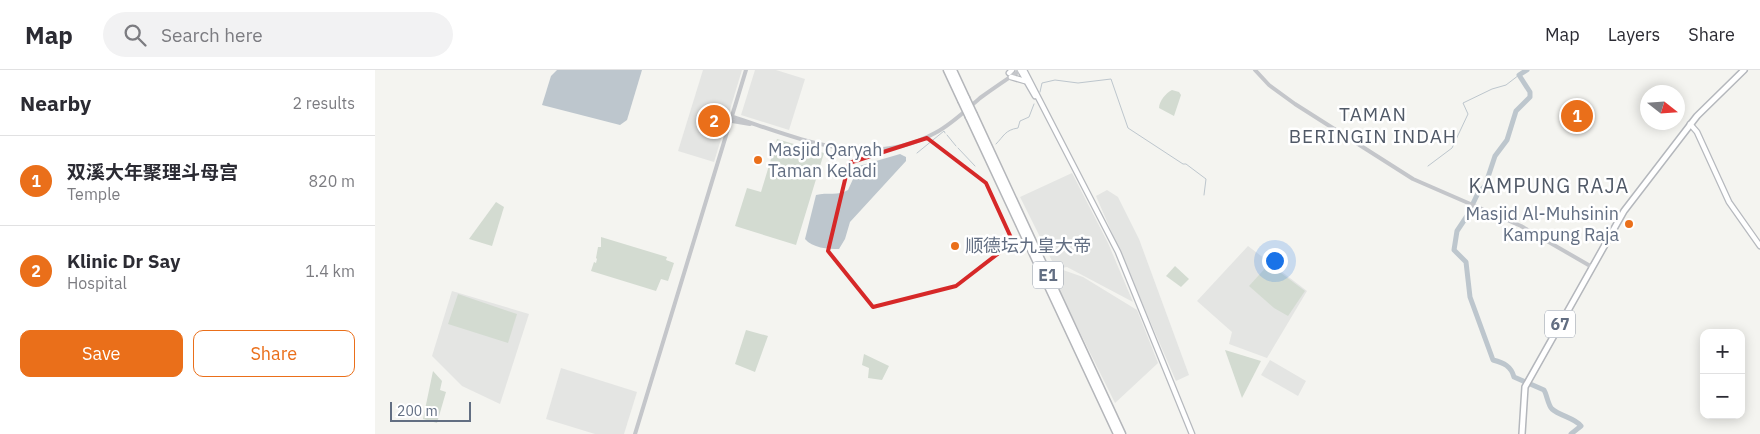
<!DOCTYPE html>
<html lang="en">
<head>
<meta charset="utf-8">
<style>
  body { margin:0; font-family:"IBM Plex Sans","Noto Sans SC",sans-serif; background:#f2f2f3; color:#2b2b33 }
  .controls { position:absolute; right:15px; bottom:15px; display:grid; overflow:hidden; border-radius:10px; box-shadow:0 2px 12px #0003 }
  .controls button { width:45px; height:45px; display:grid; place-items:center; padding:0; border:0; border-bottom:1px solid #e1e1e2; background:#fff; color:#2b2b33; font:25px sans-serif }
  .compass { position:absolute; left:1265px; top:15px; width:45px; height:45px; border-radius:50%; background:#fff; box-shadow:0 2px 12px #0003; rotate:107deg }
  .scale { position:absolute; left:15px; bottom:12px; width:81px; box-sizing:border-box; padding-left:5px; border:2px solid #626e82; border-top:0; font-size:14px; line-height:18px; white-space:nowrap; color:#626e82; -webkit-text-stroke:4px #fff; paint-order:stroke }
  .you { position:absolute; left:899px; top:190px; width:18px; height:18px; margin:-12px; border:4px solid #fff; border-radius:50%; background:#1a73e8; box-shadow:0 0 0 8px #1a73e833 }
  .badge { display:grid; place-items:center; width:32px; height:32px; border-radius:50%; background:#ea6f1a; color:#fff; font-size:16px; font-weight:700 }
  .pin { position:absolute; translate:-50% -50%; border:2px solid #fff; box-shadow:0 1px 5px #0006 }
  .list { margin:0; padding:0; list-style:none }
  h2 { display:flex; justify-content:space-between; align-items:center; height:65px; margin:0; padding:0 20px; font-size:21px }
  h2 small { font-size:16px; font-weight:400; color:#7c7c81 }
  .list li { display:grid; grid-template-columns:32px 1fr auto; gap:15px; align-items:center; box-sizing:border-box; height:90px; padding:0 20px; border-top:1px solid #e1e1e2 }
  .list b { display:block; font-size:19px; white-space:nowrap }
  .list p { margin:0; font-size:16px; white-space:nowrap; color:#7c7c81 }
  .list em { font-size:16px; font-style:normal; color:#7c7c81 }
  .actions { display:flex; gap:10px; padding:15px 20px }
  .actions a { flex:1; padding:11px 0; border:1px solid #ea6f1a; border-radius:10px; text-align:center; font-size:18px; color:#ea6f1a }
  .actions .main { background:#ea6f1a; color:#fff }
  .icon { flex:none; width:28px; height:28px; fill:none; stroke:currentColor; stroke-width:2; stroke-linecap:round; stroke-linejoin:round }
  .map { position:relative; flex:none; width:1385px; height:364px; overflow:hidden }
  header { display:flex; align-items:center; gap:30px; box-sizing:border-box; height:70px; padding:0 25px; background:#fff; border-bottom:1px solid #e1e1e2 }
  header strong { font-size:24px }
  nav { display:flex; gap:28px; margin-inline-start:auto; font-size:18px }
  .search { width:350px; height:45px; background:#f2f2f3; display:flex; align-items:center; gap:12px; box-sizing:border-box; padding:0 18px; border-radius:28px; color:#7c7c81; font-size:19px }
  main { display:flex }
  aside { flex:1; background:#fff }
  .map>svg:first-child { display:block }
  .built { fill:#e4e5e3 }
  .green { fill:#d3dbd1 }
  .water { fill:#bdc6cd }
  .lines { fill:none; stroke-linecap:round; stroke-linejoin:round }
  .stream { stroke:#bdc6cd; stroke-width:1 }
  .river { stroke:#bdc6cd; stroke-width:5 }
  .secondary-casing { stroke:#b6b9be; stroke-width:7 }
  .primary-casing { stroke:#b4b7bc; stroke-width:8 }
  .motorway-casing { stroke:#b4b6ba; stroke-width:9 }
  .tertiary { stroke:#c4c6ca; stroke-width:4 }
  .secondary { stroke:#fff; stroke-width:4.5 }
  .primary { stroke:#fff; stroke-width:5 }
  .motorway { stroke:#fff; stroke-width:6 }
  .motorway-bridge-casing { stroke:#b4b6ba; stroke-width:9; stroke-linecap:butt }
  .motorway-bridge { stroke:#fff; stroke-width:6 }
  .marked { fill:none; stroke:#d62828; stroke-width:4; stroke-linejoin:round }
  .poi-dot { fill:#ea6f1a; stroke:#fff; stroke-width:2 }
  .labels { text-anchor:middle; stroke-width:5; stroke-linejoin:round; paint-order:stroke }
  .shield { fill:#fff; stroke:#919aa8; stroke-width:1 }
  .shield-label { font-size:16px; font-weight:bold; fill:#626e82 }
  .poi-label { font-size:18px; fill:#626e82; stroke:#fff; text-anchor:start }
  .neighbourhood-label { font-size:19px; letter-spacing:1px; fill:#505967; stroke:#fff }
  .quarter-label { font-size:20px; letter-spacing:1px; fill:#505967; stroke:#fff }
</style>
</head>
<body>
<header>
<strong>Map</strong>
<div class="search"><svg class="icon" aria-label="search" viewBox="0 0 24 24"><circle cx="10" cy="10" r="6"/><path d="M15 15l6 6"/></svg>Search here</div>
<nav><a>Map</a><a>Layers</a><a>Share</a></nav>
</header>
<main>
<aside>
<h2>Nearby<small>2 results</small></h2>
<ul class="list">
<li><span class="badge">1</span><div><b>双溪大年聚理斗母宫</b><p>Temple</p></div><em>820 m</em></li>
<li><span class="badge">2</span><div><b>Klinic Dr Say</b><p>Hospital</p></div><em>1.4 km</em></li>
</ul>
<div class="actions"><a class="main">Save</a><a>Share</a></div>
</aside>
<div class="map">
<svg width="1385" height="364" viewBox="0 0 1385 364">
  <rect width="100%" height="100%" fill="#f4f4f0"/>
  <g class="built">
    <path d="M328,0H367L339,92L303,81Z"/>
    <path d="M380,0H401L430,9L414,60L366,45Z"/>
    <path d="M697,103L733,173L758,232L692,197L681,199L645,127Z"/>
    <path d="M732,120L743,127L764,169L814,305L801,311L721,126Z"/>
    <path d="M873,176L932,221L892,288L854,274L857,262L822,231Z"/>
    <path d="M688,200L708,207L762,240L783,293L740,333L677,206Z"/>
    <path d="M77,221L154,244L125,334L87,316L57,286Z"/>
    <path d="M895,290L931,311L923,326L886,305Z"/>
    <path d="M186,298L262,322L249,364H220L171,349Z"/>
  </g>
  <g class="green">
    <path d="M797,20L804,22L806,25L799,46L784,38C784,31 791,23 797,20Z"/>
    <path d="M402,69L449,83L421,175L360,156L372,118L386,122Z"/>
    <path d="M121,132L129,137L117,176L94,169Z"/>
    <path d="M226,167L292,187L291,190L299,193L293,211L286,209L281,221L216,201L219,192L221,193L222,189L221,188L223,177H226Z"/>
    <path d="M894,194L930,221L913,246L899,238L874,216Z"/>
    <path d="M800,196L814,209L806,217L791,206Z"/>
    <path d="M83,224L142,244L133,273L73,254Z"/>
    <path d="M371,260L393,266L380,302L360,294Z"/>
    <path d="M850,280L886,291L867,328Z"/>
    <path d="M489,284L514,296L507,310L493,308L494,298L487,295Z"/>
    <path d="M58,301L67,311L65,320L71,322L62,353L48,349Z"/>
  </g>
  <g class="water">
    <path d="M182,0H267L252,50L245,55L167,35L176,6Z"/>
    <path d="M525,84L531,87V91L475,152L470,169L464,179C453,179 437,178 430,169L441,125C452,122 464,126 473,120L484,96Z"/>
  </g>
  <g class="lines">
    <g class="stream">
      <path d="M665,22L667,13L680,10L703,13L736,9L753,58L808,94H811L831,109L829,125"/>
      <path d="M572,65L581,76"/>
      <path d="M621,74C629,66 630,60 643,58L645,51L654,47L659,34"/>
      <path d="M583,78L600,96"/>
      <path d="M542,83L569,61L570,63"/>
      <path d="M1053,96L1077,78L1093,44L1088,33L1117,19L1131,15L1144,5"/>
    </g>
    <path class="river" d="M1152,0L1144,5L1155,22V27L1141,41L1132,70L1120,86L1110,116L1103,123L1092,146L1082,161L1079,180L1091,192L1095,227L1118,290C1129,293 1136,296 1139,307L1169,320C1172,325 1173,335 1177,339C1185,346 1200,348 1206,356L1196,364"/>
    <g class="secondary-casing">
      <g id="secondary">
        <path d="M645,0L660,26"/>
        <path d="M649,0L743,182L817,364"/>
        <path d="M634,3L637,0"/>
        <path d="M636,7L650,11"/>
        <path d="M1315,54L1322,62L1354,132L1385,176"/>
      </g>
    </g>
    <g class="primary-casing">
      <path id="primary" d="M1147,364L1150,317L1249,141L1322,46L1369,0"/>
    </g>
    <g class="motorway-casing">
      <g id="motorway">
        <path d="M572,0L586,30"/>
        <path d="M578,0L591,28"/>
        <path d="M599,45L747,364"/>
        <path d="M594,47L742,364"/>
      </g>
    </g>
    <g class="tertiary">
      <path d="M880,0L894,15L920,34L1038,109L1146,156L1217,197"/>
      <path d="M358,47C423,68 493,100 560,63C577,54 591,40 605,28C619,18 632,9 646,0"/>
      <path d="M357,51L375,54"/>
      <path d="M260,364L371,0"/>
    </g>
    <use href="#secondary" class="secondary"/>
    <use href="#primary" class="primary"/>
    <use href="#motorway" class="motorway"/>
    <g class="motorway-bridge-casing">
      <g id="motorway-bridge">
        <path d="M591,28L599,45"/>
        <path d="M586,30L594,47"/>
      </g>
    </g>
    <use href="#motorway-bridge" class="motorway-bridge"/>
  </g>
  <path class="marked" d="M552,68L611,113L638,172L581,216L498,237L453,181L474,93Z"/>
  <g class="poi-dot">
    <circle cx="383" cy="90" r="5"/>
    <circle cx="1254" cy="154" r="5"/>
    <circle cx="580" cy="176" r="5"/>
  </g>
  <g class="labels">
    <g class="shield">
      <rect x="658" y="191.5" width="30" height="27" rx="4"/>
      <rect x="1170" y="240.5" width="30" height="27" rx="4"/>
    </g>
    <g class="shield-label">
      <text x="673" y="211">E1</text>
      <text x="1185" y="260">67</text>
    </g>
    <g class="poi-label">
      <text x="393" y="86">Masjid Qaryah<tspan x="393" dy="21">Taman Keladi</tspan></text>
      <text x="1244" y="150" text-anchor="end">Masjid Al-Muhsinin<tspan x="1244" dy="21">Kampung Raja</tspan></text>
      <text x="590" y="182">顺德坛九皇大帝</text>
    </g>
    <g class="neighbourhood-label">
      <text x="998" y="51">TAMAN<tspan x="998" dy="22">BERINGIN INDAH</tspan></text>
    </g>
    <g class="quarter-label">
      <text x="1174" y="123">KAMPUNG RAJA</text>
    </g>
  </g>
</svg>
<div class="controls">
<button>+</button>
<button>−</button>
</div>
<svg class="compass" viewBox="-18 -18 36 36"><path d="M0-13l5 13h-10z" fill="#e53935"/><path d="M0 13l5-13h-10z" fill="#7c7c81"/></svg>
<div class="scale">200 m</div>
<div class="you"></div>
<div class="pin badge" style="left:1202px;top:46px">1</div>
<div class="pin badge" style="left:339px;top:51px">2</div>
</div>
</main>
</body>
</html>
